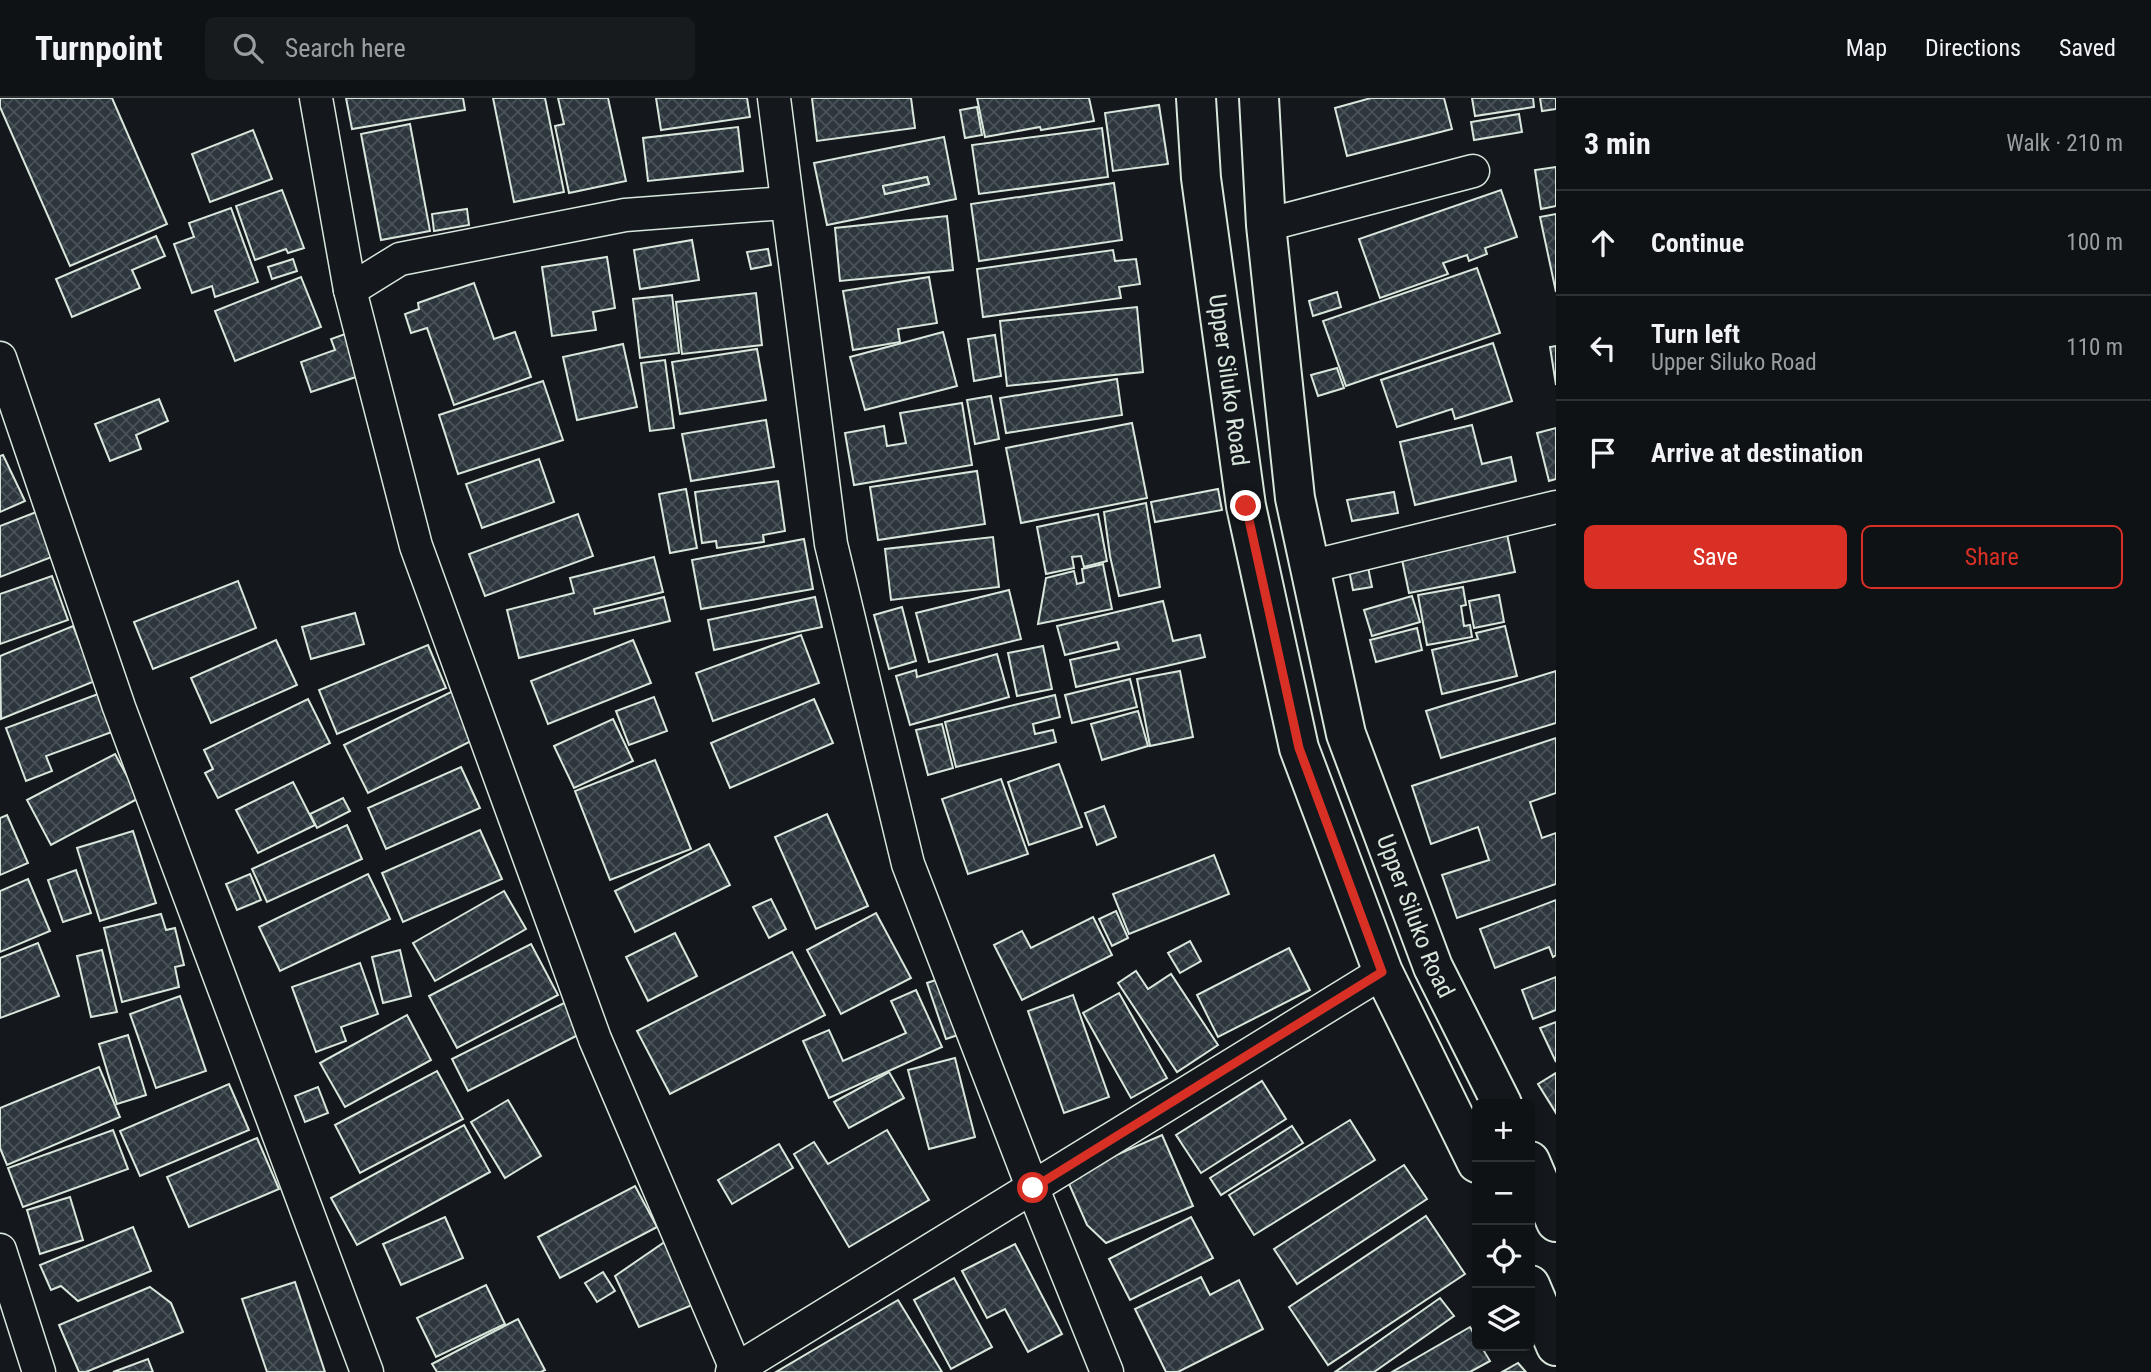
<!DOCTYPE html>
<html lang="en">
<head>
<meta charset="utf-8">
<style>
  body { margin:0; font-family:"Roboto Condensed",sans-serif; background:#181b1e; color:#f1f3f6 }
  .controls { position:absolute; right:21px; bottom:21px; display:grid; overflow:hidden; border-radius:10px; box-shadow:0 4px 10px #0003 }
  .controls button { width:63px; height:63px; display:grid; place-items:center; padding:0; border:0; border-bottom:2px solid #2f3234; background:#0f1215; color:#f1f3f6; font:35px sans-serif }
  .stop { position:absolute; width:21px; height:21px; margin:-16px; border:5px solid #d93025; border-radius:50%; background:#fff }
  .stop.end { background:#d93025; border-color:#fff; box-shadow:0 2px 7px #0008 }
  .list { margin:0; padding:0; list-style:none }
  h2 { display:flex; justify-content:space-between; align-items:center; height:91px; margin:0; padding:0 28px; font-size:30px }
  h2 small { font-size:23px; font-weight:400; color:#9b9ea0 }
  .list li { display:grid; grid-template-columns:46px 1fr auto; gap:21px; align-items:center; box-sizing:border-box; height:105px; padding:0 28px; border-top:2px solid #2f3234 }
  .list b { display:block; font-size:26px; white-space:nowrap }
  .list p { margin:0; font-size:23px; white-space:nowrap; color:#9b9ea0 }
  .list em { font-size:23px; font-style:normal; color:#9b9ea0 }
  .actions { display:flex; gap:14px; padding:21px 28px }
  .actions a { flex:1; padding:16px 0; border:2px solid #d93025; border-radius:10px; text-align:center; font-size:24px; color:#d93025 }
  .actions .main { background:#d93025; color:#fff }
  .icon { flex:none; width:38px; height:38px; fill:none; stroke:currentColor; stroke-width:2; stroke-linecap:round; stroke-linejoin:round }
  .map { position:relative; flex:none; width:1556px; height:1274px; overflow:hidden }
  header { display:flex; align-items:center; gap:42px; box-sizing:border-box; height:98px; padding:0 35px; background:#0f1215; border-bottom:2px solid #2f3234 }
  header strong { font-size:33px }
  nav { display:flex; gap:38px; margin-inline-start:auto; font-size:24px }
  .search { width:490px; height:63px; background:#181b1e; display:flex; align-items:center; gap:18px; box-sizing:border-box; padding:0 24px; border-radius:10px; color:#9b9ea0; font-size:26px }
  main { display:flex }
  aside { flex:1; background:#0f1215 }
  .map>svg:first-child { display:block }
  .building { fill:url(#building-cross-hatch); stroke:#d8e6dc; stroke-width:2; fill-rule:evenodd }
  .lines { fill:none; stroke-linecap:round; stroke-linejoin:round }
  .minor-casing { stroke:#d8e6dc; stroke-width:35 }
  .major-casing { stroke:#d8e6dc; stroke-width:42 }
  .minor { stroke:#14181c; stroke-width:32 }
  .major { stroke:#14181c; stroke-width:38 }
  .route { stroke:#d93025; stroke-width:9 }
  .labels { text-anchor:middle; stroke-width:5; stroke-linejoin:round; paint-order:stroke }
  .street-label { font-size:24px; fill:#d8e6dc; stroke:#14181c }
</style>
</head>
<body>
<header>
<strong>Turnpoint</strong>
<div class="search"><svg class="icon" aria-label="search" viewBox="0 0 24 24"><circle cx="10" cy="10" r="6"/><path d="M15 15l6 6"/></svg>Search here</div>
<nav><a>Map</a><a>Directions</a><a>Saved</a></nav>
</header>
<main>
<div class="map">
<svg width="1556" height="1274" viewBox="0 0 1556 1274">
  <defs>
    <pattern id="building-cross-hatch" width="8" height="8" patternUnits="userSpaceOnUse" patternTransform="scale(1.75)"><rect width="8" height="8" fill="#2c363c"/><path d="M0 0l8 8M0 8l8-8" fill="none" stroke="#4a5358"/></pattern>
  </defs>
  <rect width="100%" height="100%" fill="#14181c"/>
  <g class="building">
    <path d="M0,0H112L167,126L70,168L0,9Z"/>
    <path d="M346,0H463L465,12L352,31Z"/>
    <path d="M493,0H545L564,94L514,104Z"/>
    <path d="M558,0H608L626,83L569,95L555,28L564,26Z"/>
    <path d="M656,0H747L750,19L661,32Z"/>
    <path d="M812,0H911L915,30L817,43Z"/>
    <path d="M977,0H1089L1094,23L1041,32L1040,29L985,39Z"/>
    <path d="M1371,0H1444L1452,31L1347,58L1335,10Z"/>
    <path d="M1472,0H1533L1534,9L1475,18Z"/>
    <path d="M1540,0H1556V11L1542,13Z"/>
    <path d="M1159,7L1168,66L1113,73L1105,15Z"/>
    <path d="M977,9L982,37L965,40L960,12Z"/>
    <path d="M1519,16L1522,34L1474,42L1471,24Z"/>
    <path d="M410,26L430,133L381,142L361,36Z"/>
    <path d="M738,29L743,73L648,83L643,40Z"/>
    <path d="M1102,30L1108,79L979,96L972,47Z"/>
    <path d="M253,32L272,81L210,104L192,56Z"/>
    <path d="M944,39L956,101L827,127L814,65ZM927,79L929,86L885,96L883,88Z"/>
    <path d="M1556,69V108L1541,111L1535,72Z"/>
    <path d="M927,79L929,86L885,96L883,88Z"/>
    <path d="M1114,85L1122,142L979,163L971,106Z"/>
    <path d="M282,92L304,150L288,155L286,151L255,162L236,108Z"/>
    <path d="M1501,92L1517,139L1485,150L1487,156L1469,163L1467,157L1443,165L1448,176L1380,200L1359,141Z"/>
    <path d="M231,110L258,184L215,199L212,188L192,195L174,146L194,139L189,125Z"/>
    <path d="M467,111L469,127L434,133L432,116Z"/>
    <path d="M1556,116V194L1540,119Z"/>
    <path d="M947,118L953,172L840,183L835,130Z"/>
    <path d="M156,138L165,158L132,172L140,190L72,219L56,181Z"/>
    <path d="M692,142L699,182L640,191L634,152Z"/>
    <path d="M768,151L771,167L751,171L747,154Z"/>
    <path d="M1113,152L1115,163L1136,161L1140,186L1119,189L1121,200L983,219L977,171Z"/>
    <path d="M607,159L615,210L593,214L596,232L552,238L542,169Z"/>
    <path d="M293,161L297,173L272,181L268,169Z"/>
    <path d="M1477,170L1500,235L1346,288L1323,223Z"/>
    <path d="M301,179L321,229L235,263L215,213Z"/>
    <path d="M929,179L937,225L898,231L900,244L853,252L843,193Z"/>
    <path d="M474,185L494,241L515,234L531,279L454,307L427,230L411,235L405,216L419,211L418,205Z"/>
    <path d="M1337,194L1341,209L1313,218L1309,203Z"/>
    <path d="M756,195L762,247L682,256L676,204Z"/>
    <path d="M672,197L679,255L640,260L633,201Z"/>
    <path d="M1137,209L1143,274L1007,288L1000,223Z"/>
    <path d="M943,234L957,288L865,312L850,259Z"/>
    <path d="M348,235L362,277L311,294L301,264L335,252L331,241Z"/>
    <path d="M995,237L1001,278L974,283L968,241Z"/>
    <path d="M1493,245L1512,303L1455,321L1452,311L1397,329L1381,282Z"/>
    <path d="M623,246L637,309L577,322L563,259Z"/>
    <path d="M1556,248V287L1550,249Z"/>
    <path d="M757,251L766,302L680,316L672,264Z"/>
    <path d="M665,262L674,330L650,333L641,265Z"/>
    <path d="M1337,270L1344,290L1318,298L1311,277Z"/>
    <path d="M1117,281L1122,317L1006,335L1000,300Z"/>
    <path d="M543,283L563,342L458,376L439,317Z"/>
    <path d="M991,298L999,341L975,346L967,302Z"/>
    <path d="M159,301L168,323L136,337L141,351L110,363L95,326Z"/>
    <path d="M962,305L972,367L854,387L845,335L884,328L887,348L906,345L900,315Z"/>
    <path d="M766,322L774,369L691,383L682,336Z"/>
    <path d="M1132,325L1147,400L1021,425L1006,350Z"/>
    <path d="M1472,327L1482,366L1511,359L1516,383L1415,407L1400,344Z"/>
    <path d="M1556,330V381L1549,383L1537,335Z"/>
    <path d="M3,357L25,403L0,414V358Z"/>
    <path d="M539,361L554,404L482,430L466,386Z"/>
    <path d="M977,373L985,426L878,442L870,389Z"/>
    <path d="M778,383L785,433L763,437L764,444L717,450L716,443L702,445L695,394Z"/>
    <path d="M686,391L697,450L670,455L659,396Z"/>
    <path d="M1218,391L1222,412L1155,424L1151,404Z"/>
    <path d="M1394,394L1398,415L1352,423L1347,402Z"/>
    <path d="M1146,405L1160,489L1119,498L1110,458L1104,414Z"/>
    <path d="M44,411L62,455L0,479V428Z"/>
    <path d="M578,416L593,458L485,498L469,456Z"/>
    <path d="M1098,416L1107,463L1084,469L1081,458L1072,459L1074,470L1046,476L1037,429Z"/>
    <path d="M1507,436L1515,474L1409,495L1401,457Z"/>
    <path d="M993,439L999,489L891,502L885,451Z"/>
    <path d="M804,441L813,491L701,511L692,462Z"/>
    <path d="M654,459L663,494L594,511L595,516L664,499L670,523L519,560L507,512L574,495L570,480Z"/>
    <path d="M1103,466L1112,511L1038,526L1046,480L1074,473L1077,486L1084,484L1082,471Z"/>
    <path d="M1368,469L1372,489L1353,492L1349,472Z"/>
    <path d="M52,478L68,522L0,546V496Z"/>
    <path d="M238,483L256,530L153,571L134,524Z"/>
    <path d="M1463,489L1466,507L1461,508L1464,528L1470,527L1472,539L1427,547L1418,497Z"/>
    <path d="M1009,492L1021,541L929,564L916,515Z"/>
    <path d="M1499,497L1504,524L1474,530L1469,503Z"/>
    <path d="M1412,498L1420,524L1372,538L1364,512Z"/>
    <path d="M815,499L822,529L714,552L708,522Z"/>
    <path d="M1163,503L1173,543L1200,537L1205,559L1076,589L1070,562L1119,551L1117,544L1065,557L1057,528Z"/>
    <path d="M902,509L916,563L889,571L874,517Z"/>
    <path d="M355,515L364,546L311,561L302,529Z"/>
    <path d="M73,528L95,583L1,621L0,558Z"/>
    <path d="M1505,528L1517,578L1442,596L1432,552L1478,541L1476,535Z"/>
    <path d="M1417,530L1422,552L1376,564L1370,542Z"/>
    <path d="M801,537L819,585L713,623L696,575Z"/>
    <path d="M276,542L297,587L211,625L191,580Z"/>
    <path d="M633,542L651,585L548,626L531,583Z"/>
    <path d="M428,547L446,590L337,636L319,592Z"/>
    <path d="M1043,548L1052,591L1017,598L1008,555Z"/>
    <path d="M997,556L1009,599L910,627L896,578L916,572L917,579Z"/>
    <path d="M1180,573L1193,639L1150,648L1137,581Z"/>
    <path d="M1556,573V625L1441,660L1426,613Z"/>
    <path d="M1130,581L1137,609L1072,625L1065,597Z"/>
    <path d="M455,592L479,639L368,695L344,647Z"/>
    <path d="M98,596L112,634L46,658L52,673L26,683L6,630Z"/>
    <path d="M1055,597L1060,619L1033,626L1035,636L1053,632L1056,644L956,669L945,624Z"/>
    <path d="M654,599L667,633L629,647L616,613Z"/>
    <path d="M308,601L330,645L218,700L205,675L213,671L204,652Z"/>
    <path d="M814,601L833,645L730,690L711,645Z"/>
    <path d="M1138,613L1148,648L1102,662L1091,626Z"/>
    <path d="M613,621L633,663L574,690L554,648Z"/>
    <path d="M942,626L953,670L928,677L916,632Z"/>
    <path d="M1556,640V695L1530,704L1542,740L1556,735V786L1457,820L1442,777L1489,762L1478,729L1431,746L1412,688Z"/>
    <path d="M115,656L139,700L51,747L27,702Z"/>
    <path d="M655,662L691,751L610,782L575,693Z"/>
    <path d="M1059,666L1082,729L1029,747L1008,684Z"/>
    <path d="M461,669L480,710L386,751L368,710Z"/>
    <path d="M1001,681L1028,756L968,776L942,701Z"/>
    <path d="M293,684L315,727L258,755L236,712Z"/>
    <path d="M343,700L350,713L317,730L310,716Z"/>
    <path d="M1104,708L1116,739L1097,747L1085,715Z"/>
    <path d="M827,716L868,808L816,831L775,739Z"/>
    <path d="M7,717L28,765L0,777V720Z"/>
    <path d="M347,727L362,761L267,804L252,771Z"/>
    <path d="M480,732L502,781L403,824L382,775Z"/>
    <path d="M133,733L156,805L100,823L77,750Z"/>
    <path d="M709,746L730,787L635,834L615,793Z"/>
    <path d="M1214,757L1229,796L1129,836L1113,796Z"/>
    <path d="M76,772L91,815L63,824L48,782Z"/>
    <path d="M250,776L261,802L237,812L226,786Z"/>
    <path d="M368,776L390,821L280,873L259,829Z"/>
    <path d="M28,781L50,833L0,854V793Z"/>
    <path d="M504,793L526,831L435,883L413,845Z"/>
    <path d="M771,801L786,831L769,840L753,809Z"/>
    <path d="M1556,802V857L1553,859L1549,849L1495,870L1480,831Z"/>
    <path d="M1116,813L1128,840L1112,848L1099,821Z"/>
    <path d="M876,815L911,880L841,916L807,852Z"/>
    <path d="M161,816L166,832L175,830L184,867L175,869L179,889L122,904L104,830Z"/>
    <path d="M1093,819L1112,857L1022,902L994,847L1022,833L1031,850Z"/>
    <path d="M675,835L697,878L648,903L626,859Z"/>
    <path d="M1190,843L1201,863L1180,875L1168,855Z"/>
    <path d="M38,845L59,898L0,920V860Z"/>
    <path d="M531,846L558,897L457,950L429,898Z"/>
    <path d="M1289,850L1310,892L1218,939L1197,897Z"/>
    <path d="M102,852L117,914L91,919L77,858Z"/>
    <path d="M400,852L411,898L383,905L372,859Z"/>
    <path d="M792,854L825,917L670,996L637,933Z"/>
    <path d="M360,865L378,916L341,929L346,943L316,954L292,889Z"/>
    <path d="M1136,873L1148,891L1171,876L1218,947L1177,974L1118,885Z"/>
    <path d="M945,879L964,935L946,941L927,885Z"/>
    <path d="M1556,879V912L1533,921L1522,892Z"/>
    <path d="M916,892L942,949L829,1000L803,943L829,932L843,963L906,935L891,903Z"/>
    <path d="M1119,895L1167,980L1131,1000L1083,915Z"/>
    <path d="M1073,897L1109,999L1064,1015L1028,913Z"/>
    <path d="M180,898L206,973L156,990L130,916Z"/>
    <path d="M566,904L582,935L468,993L452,961Z"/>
    <path d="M407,917L431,962L345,1009L320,965Z"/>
    <path d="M1556,924V964L1540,930Z"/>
    <path d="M128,937L146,997L117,1006L99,946Z"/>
    <path d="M955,960L975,1039L929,1051L908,972Z"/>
    <path d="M99,969L120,1019L7,1067L0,1050V1010Z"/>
    <path d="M437,973L463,1021L360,1075L335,1027Z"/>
    <path d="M889,974L904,1000L849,1030L834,1004Z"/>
    <path d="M1556,975V1015L1538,986Z"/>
    <path d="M1262,983L1286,1021L1201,1075L1176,1037Z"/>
    <path d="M229,986L249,1032L140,1078L120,1033Z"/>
    <path d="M318,989L328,1015L305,1024L295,998Z"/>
    <path d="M508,1002L541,1058L505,1080L471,1024Z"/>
    <path d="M1350,1022L1375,1062L1254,1137L1229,1097Z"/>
    <path d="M464,1027L490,1074L357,1147L331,1100Z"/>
    <path d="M1292,1028L1303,1045L1221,1097L1210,1080Z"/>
    <path d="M113,1032L128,1071L23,1109L8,1070Z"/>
    <path d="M887,1032L929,1102L849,1149L794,1056L814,1044L828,1066Z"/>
    <path d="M1162,1037L1193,1108L1106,1145L1087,1127L1066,1079Z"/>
    <path d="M257,1040L279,1091L189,1129L167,1079Z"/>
    <path d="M779,1046L793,1070L732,1106L718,1082Z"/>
    <path d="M1404,1067L1427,1101L1297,1186L1274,1151Z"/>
    <path d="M635,1088L657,1129L560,1180L538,1139Z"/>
    <path d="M70,1099L83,1142L40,1156L27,1112Z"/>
    <path d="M1426,1118L1465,1176L1328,1267L1289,1209Z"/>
    <path d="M445,1119L463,1160L401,1187L383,1146Z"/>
    <path d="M1191,1119L1213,1160L1130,1202L1109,1161Z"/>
    <path d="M133,1129L151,1173L78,1203L61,1188L51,1192L40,1167Z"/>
    <path d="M666,1143L697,1205L639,1229L615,1178Z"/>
    <path d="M1015,1146L1062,1236L1028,1254L1005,1211L987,1220L962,1173Z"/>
    <path d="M603,1174L615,1193L597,1204L585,1185Z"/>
    <path d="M1201,1179L1210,1197L1239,1182L1263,1231L1178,1274H1166L1135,1211Z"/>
    <path d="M954,1180L992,1249L951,1271L914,1202Z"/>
    <path d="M295,1184L325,1274H267L242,1201Z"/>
    <path d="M486,1187L505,1226L436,1259L417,1220Z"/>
    <path d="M150,1189L171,1205L183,1234L86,1274H79L59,1227Z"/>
    <path d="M1440,1200L1454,1218L1374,1274H1335Z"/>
    <path d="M898,1202L942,1274H776Z"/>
    <path d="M518,1221L545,1272L541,1274H437L432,1266Z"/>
    <path d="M1470,1229L1477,1241V1248H1481L1490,1263L1470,1274H1392Z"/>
    <path d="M148,1261L153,1274H113Z"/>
    <path d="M1518,1265L1526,1274H1502Z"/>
  </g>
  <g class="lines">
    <g class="minor-casing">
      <g id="minor">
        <path d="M316,0L350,192L416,448L595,941L736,1271"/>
        <path d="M774,0L831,446L908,766L1033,1091L1107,1274"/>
        <path d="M1266,127L1473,73"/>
        <path d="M350,192L400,161L625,117L785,105"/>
        <path d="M0,260L119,609L367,1274"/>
        <path d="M1309,469L1556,409"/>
        <path d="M0,1152L39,1274"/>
        <path d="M732,1274L1383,874"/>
      </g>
    </g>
    <g class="major-casing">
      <g id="major">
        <path id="s1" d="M1196,0L1201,80L1246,408L1299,650L1383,874L1477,1065"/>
        <path id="s2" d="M1259,0L1266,127L1295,400L1346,636L1433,869L1502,1006"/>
        <path d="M1530,1063L1556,1124"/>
        <path d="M1530,1187L1556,1248"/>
      </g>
    </g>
    <use href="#minor" class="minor"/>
    <use href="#major" class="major"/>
  </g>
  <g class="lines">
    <path class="route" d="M1033,1090L1382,874L1299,650L1246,408"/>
  </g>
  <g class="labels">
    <g class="street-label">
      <text dy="8" stroke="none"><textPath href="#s1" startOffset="284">Upper Siluko Road</textPath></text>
      <text dy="8" stroke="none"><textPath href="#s2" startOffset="838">Upper Siluko Road</textPath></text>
    </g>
  </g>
</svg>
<div class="controls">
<button>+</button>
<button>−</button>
<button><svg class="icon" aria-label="locate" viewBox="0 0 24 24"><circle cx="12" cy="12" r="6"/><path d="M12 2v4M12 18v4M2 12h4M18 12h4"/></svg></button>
<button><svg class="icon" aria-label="layers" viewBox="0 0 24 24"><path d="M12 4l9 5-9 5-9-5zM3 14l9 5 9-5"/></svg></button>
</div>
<div class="stop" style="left:1033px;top:1090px"></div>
<div class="stop end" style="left:1246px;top:408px"></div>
</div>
<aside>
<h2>3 min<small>Walk · 210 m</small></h2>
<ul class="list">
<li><svg class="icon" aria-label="ahead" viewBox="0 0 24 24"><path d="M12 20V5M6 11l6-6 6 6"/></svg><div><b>Continue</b></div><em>100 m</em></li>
<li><svg class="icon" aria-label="left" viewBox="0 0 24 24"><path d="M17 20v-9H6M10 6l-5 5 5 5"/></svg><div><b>Turn left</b><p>Upper Siluko Road</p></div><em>110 m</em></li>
<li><svg class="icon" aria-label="arrive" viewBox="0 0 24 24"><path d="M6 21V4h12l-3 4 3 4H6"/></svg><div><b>Arrive at destination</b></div></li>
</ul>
<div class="actions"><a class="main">Save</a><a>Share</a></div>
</aside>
</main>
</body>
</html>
